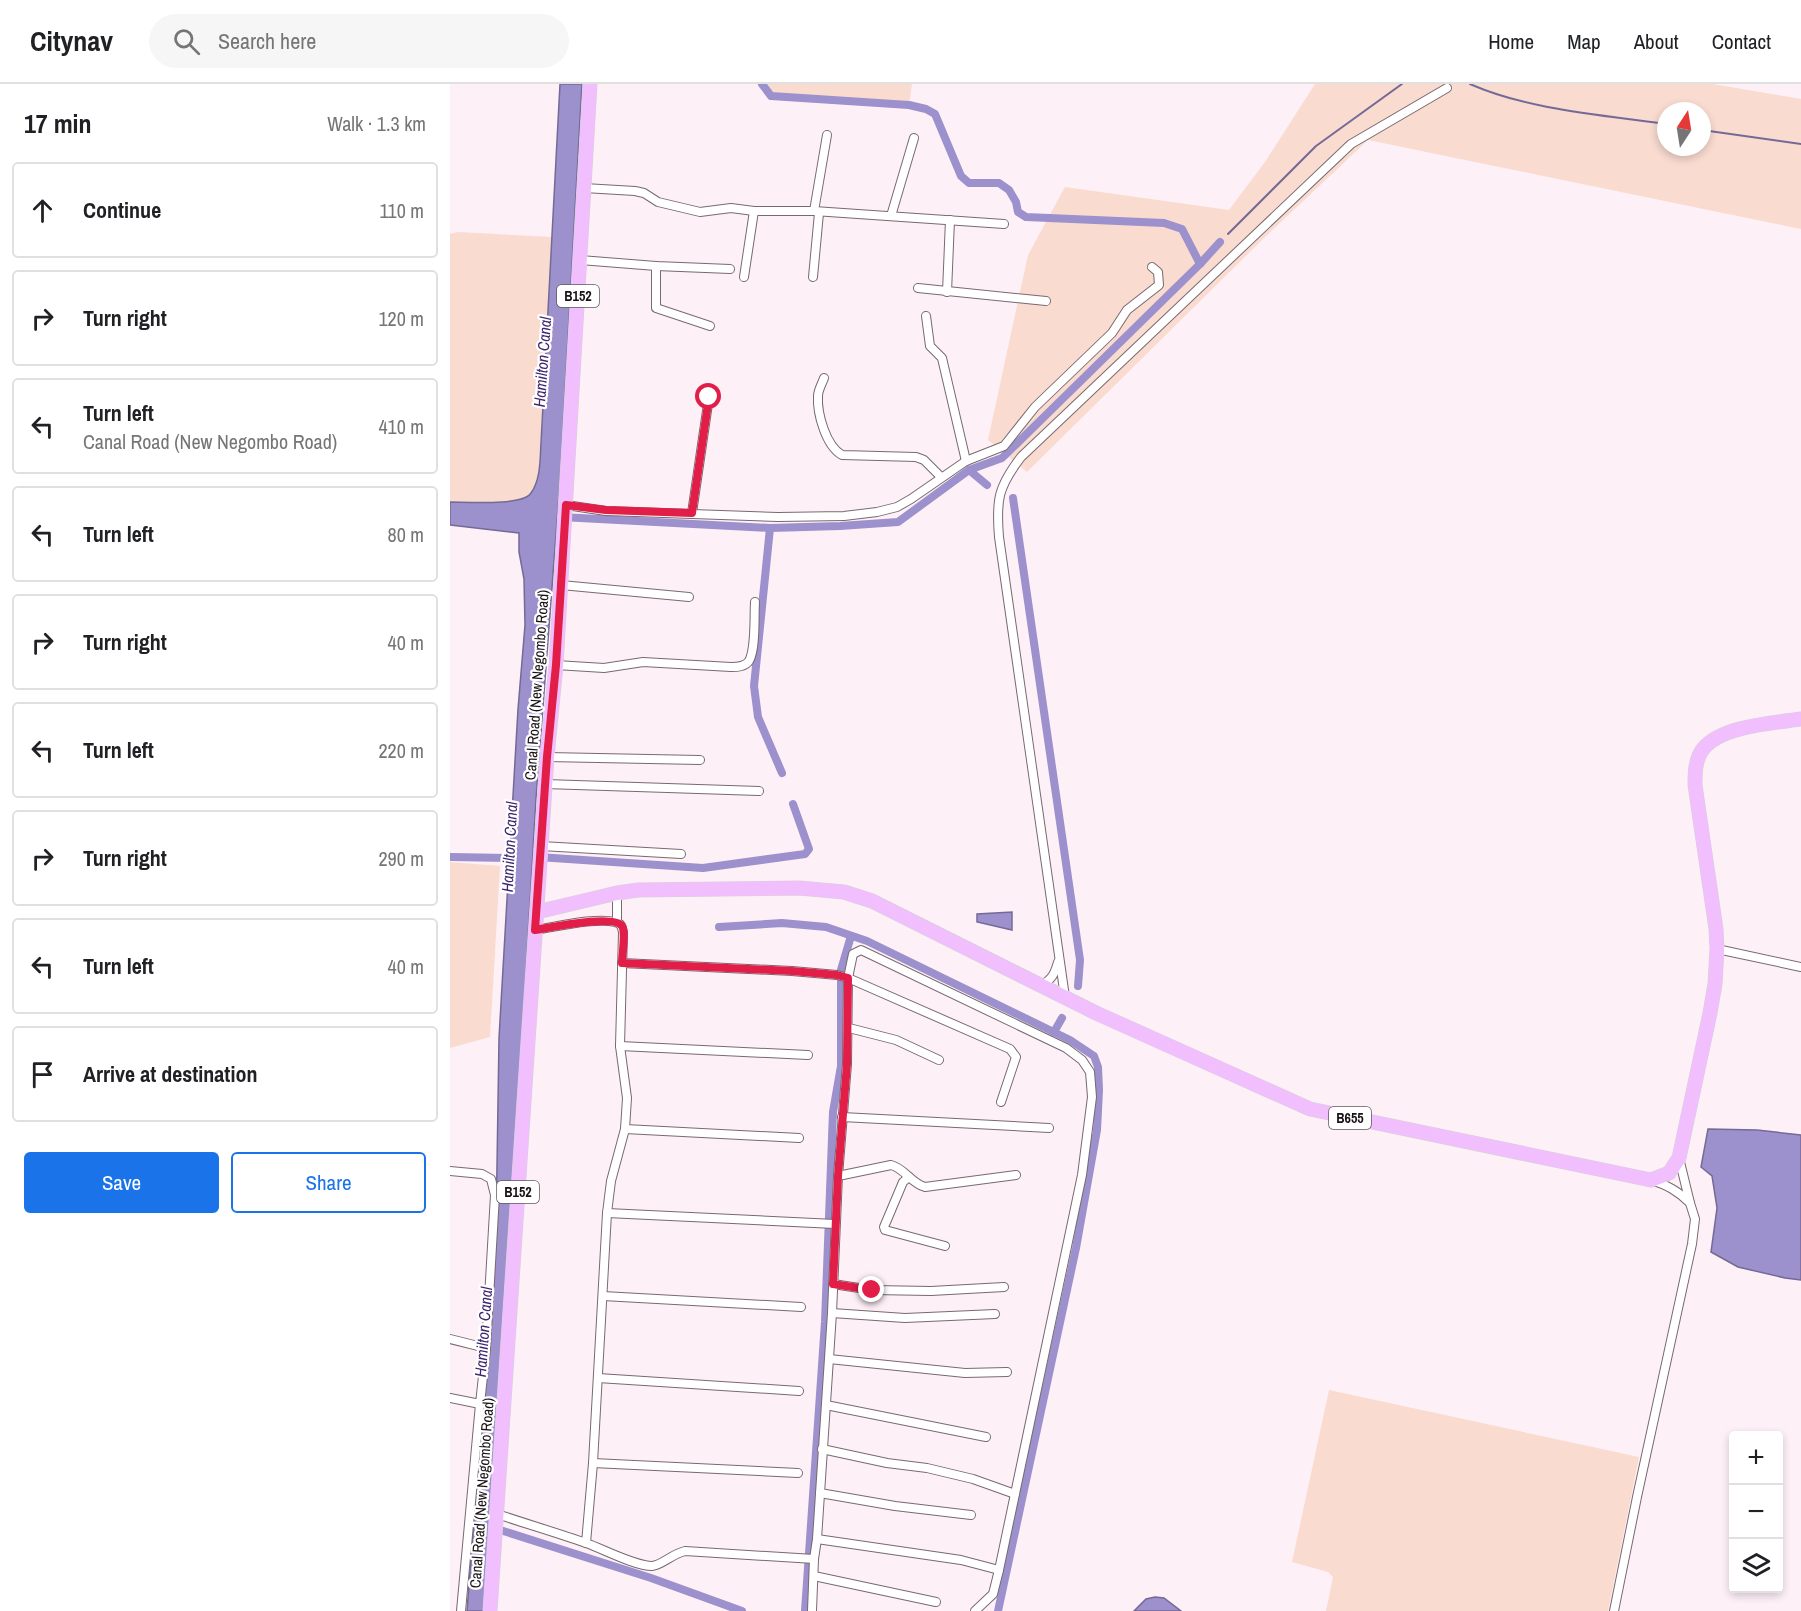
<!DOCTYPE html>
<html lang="en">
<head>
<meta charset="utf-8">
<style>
  body { margin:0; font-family:"Archivo Narrow",sans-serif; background:#f6f6f6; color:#202124 }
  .controls { position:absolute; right:18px; bottom:18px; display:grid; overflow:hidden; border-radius:6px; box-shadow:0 3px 9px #0003 }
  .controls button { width:54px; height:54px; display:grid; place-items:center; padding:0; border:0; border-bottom:2px solid #e0e0e0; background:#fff; color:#202124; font:30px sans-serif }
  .compass { position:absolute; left:1207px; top:18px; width:54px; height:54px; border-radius:50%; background:#fff; box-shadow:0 3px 9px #0003; rotate:12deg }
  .stop { position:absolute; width:18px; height:18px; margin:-14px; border:4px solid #e11d48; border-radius:50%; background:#fff }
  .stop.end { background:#e11d48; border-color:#fff; box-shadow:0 2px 6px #0008 }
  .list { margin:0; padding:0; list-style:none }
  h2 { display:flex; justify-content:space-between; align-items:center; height:78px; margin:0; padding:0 24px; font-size:26px }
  h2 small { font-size:20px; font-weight:400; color:#757577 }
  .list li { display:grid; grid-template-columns:39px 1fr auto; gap:18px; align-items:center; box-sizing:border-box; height:96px; margin:0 12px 12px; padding:0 12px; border:2px solid #e0e0e0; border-radius:6px }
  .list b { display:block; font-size:22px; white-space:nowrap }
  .list p { margin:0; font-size:20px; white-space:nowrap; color:#757577 }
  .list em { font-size:20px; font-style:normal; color:#757577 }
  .actions { display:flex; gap:12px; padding:18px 24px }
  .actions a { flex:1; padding:14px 0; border:2px solid #1a73e8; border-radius:6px; text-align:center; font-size:21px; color:#1a73e8 }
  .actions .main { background:#1a73e8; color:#fff }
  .icon { flex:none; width:33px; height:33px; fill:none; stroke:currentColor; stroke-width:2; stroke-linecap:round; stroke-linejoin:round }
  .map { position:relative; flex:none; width:1351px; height:1527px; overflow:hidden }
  header { display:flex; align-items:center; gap:36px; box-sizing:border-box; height:84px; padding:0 30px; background:#fff; border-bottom:2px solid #e0e0e0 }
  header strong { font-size:28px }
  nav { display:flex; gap:33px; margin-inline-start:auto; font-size:21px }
  .search { width:420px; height:54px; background:#f6f6f6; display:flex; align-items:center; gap:15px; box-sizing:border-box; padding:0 21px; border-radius:33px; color:#757577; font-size:22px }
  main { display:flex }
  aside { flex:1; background:#fff }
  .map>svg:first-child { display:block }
  .green { fill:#f9dbd0; fill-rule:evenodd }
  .water { fill:#9c90cd; stroke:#746a96; stroke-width:1.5 }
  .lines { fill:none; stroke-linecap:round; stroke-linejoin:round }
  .stream { stroke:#746a96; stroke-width:2 }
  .canal { stroke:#9c90cd; stroke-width:8 }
  .street-casing { stroke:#786970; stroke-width:10 }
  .primary-casing { stroke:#d5d4d5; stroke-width:15 }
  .street { stroke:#fff; stroke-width:8 }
  .primary { stroke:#f1befe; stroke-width:14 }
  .route { stroke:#e11d48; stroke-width:8 }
  .labels { text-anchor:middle; stroke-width:4.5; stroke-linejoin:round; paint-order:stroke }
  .shield { fill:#fff; stroke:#5d595b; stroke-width:1.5 }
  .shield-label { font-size:14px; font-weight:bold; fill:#181215 }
  .street-label { font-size:15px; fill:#181215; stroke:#fff }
  .water-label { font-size:16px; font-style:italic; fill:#3d276f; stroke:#fff }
</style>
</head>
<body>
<header>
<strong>Citynav</strong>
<div class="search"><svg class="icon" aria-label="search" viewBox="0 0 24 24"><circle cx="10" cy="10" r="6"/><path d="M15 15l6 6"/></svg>Search here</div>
<nav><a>Home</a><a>Map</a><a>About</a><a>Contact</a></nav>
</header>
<main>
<aside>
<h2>17 min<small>Walk · 1.3 km</small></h2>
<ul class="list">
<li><svg class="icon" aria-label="ahead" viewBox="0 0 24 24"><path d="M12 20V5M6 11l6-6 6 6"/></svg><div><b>Continue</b></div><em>110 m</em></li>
<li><svg class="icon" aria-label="right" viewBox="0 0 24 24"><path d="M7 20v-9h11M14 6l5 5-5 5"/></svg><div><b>Turn right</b></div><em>120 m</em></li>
<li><svg class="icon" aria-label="left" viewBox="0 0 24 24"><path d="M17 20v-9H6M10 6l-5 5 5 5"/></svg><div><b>Turn left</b><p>Canal Road (New Negombo Road)</p></div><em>410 m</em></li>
<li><svg class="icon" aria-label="left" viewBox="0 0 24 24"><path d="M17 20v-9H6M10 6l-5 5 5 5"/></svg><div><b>Turn left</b></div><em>80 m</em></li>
<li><svg class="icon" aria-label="right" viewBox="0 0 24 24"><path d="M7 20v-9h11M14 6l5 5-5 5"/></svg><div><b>Turn right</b></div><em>40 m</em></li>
<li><svg class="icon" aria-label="left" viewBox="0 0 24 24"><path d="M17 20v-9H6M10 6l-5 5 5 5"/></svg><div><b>Turn left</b></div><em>220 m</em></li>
<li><svg class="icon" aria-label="right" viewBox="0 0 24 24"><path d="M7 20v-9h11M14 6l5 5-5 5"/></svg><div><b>Turn right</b></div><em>290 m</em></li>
<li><svg class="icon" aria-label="left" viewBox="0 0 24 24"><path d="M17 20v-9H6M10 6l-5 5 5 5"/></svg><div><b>Turn left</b></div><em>40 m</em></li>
<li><svg class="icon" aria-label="arrive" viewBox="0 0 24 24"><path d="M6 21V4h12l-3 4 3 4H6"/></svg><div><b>Arrive at destination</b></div></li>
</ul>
<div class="actions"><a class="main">Save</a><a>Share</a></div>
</aside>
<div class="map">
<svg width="1351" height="1527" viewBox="0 0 1351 1527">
  <rect width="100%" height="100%" fill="#fef0f7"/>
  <g class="green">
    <path d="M312,0H462L459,21L321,12Z"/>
    <path d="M865,0H1263L1351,15V145L918,56L814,154L577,388L538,356L578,171L615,103L779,126L815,78ZM1216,27H1252V63H1216Z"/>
    <path d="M8,148L102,153L89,385C87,393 86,405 80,412C71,421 15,418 0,418V150Z"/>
    <path d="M0,778L50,782L40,953L0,964Z"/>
    <path d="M879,1306L1189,1373L1158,1527H876L883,1493L878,1488L842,1478Z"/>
  </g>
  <g class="water">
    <path d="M110,0H132L110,398L86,715L69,1008L35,1527H17L46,1145L49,954L68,625L75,541L74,495L69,468V449L0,441V418C17,418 73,422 81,409C91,395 90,374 91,359Z"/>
    <path d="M562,828V846L527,838V830Z"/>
    <path d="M1258,1045L1307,1046L1351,1051V1196L1335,1194L1288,1183L1261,1168L1267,1124L1262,1092L1251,1083Z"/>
    <path d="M705,1513L714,1514L731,1527H684L696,1515Z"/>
  </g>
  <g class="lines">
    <g class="stream">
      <path d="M1020,0C1079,26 1152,31 1216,40"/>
      <path d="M1252,46L1351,60"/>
      <path d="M778,150L866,62L952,0"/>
    </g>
    <g class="canal">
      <path d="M312,0L321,12L459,21L476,25L485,30L511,92L519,99H549L559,106L566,118L568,128L576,133L714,139L732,145L750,180"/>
      <path d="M519,386L537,401"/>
      <path d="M563,414L630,876L628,902"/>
      <path d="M111,433L320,444L390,442L448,438L519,386L552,374L750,180L770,158"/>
      <path d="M320,444L304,602L308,633L332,689"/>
      <path d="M0,773L67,774"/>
      <path d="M88,773L253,784L355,770L359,765L343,720"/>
      <path d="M269,843L332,839L376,843L417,857L620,956L644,972L648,983L649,1006L647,1046L626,1164L548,1527"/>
      <path d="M604,948L612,934"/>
      <path d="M44,1444L201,1494L292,1527"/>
      <path d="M355,1527L375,1238L383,1028L391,982V886L401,852"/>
    </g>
    <g class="street-casing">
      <g id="street">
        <path d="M134,104L185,107L194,109L208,118L250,128L281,124L304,127H364L554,140"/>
        <path d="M364,127L377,51"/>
        <path d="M441,132L464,54"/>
        <path d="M130,176L206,182L280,185"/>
        <path d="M206,182V224L260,242"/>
        <path d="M294,193L304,127"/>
        <path d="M363,193L369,129"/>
        <path d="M468,204L596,217"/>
        <path d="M497,208L500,136"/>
        <path d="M476,232L480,262L492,274L516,377"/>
        <path d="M374,294C372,300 368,306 368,312C367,330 376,362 392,371L466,373L474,376L491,393"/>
        <path d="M116,421L156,427L328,433L394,432L427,428L447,423L461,415L516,377L554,362L585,323L662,249L677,226L709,201L708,188L702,183"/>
        <path d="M242,429L259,313"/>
        <path d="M111,501L239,513"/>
        <path d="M106,581L154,584L193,578L281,583C287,583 295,583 299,577C306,565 304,533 305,518"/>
        <path d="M97,673L250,676"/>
        <path d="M95,700L309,707"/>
        <path d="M91,762L231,770"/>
        <path d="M167,809V838"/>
        <path d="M85,846C106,843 146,833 165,838C171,839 172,843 173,848L170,962L177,1014L175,1045L161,1097L157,1129L143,1379L136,1459"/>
        <path d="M1267,865L1351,883"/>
        <path d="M172,879L342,887L387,891L398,894L560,965L566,973L551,1018"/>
        <path d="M591,901C602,896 605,889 608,878"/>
        <path d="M615,913L549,453C546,416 548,403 571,373L901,60L997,4"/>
        <path d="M399,944L446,956L489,976"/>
        <path d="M170,962L358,971"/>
        <path d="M392,1033L599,1044"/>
        <path d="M175,1045L349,1054"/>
        <path d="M0,1087L32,1090L41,1095L45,1111L36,1264L30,1320L0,1314"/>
        <path d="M388,1092L441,1081C454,1084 461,1099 475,1103L566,1091"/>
        <path d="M459,1093L453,1098L434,1143L435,1146L495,1162"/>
        <path d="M1201,1096C1217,1101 1228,1107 1240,1119L1229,1074"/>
        <path d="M157,1129L385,1140"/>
        <path d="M383,1200L422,1206L481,1207L554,1203"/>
        <path d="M153,1212L351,1223"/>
        <path d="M382,1229L455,1234L545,1230"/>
        <path d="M0,1255L36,1264"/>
        <path d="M379,1275L515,1289L557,1288"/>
        <path d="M148,1294L349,1307"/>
        <path d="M376,1321L536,1353"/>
        <path d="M372,1365L437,1379L477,1384L523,1395L565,1410"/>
        <path d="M143,1379L348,1389"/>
        <path d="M370,1409L445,1422L521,1431"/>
        <path d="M47,1430C77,1440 107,1449 136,1459C153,1465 185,1482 202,1482C212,1481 222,1470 235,1467L364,1475"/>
        <path d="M367,1455L511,1476L549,1486"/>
        <path d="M364,1492L486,1518"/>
        <path d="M11,1527L30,1320"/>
        <path d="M362,1527L364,1475L367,1455L382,1229L388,1092L397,980L398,894L403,870L411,866L616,964L632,976L640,988L642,1013L632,1091L549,1486L543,1510L525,1527"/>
        <path d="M1164,1527L1187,1413L1242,1160L1245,1135L1240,1119"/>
      </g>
    </g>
    <g class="primary-casing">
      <g id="primary">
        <path d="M87,828L167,809L188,806L349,804L394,808L422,817L646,929L860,1025L1201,1096L1219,1089L1229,1074L1260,929L1265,900L1267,865L1266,845L1245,701C1245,690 1245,675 1253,665C1271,642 1323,639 1351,635"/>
        <path d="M40,1527L97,673L106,581L140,0"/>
      </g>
    </g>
    <use href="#street" class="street"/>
    <use href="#primary" class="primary"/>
  </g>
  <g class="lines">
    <path class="route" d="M259,313L242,429L156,426L116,421L106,581L97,673L85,846C99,844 164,830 172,842C176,848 172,871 172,879L342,887L387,891L398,894L397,980L388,1092L383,1200L422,1206"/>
  </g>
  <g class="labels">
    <g class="shield">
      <rect x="107" y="201" width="42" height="22" rx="4.5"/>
      <rect x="879" y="1023" width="42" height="22" rx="4.5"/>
      <rect x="47" y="1097" width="42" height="22" rx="4.5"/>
    </g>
    <g class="shield-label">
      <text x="128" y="217">B152</text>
      <text x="900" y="1039">B655</text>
      <text x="68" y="1113">B152</text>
    </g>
    <g class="street-label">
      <text transform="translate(87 601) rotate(-86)" y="5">Canal Road (New Negombo Road)</text>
      <text transform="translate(32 1409) rotate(-86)" y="5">Canal Road (New Negombo Road)</text>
    </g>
    <g class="water-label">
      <text transform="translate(92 278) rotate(-86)" y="6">Hamilton Canal</text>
      <text transform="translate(59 763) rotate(-87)" y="6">Hamilton Canal</text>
      <text transform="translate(33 1248) rotate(-86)" y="6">Hamilton Canal</text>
    </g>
  </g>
</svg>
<div class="controls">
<button>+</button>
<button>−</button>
<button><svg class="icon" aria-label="layers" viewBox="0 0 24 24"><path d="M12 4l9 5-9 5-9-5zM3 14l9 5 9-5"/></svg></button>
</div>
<svg class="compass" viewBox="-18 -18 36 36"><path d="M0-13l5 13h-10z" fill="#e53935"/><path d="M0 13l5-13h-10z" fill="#757577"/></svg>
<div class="stop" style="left:259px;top:313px"></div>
<div class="stop end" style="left:422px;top:1206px"></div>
</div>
</main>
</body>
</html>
